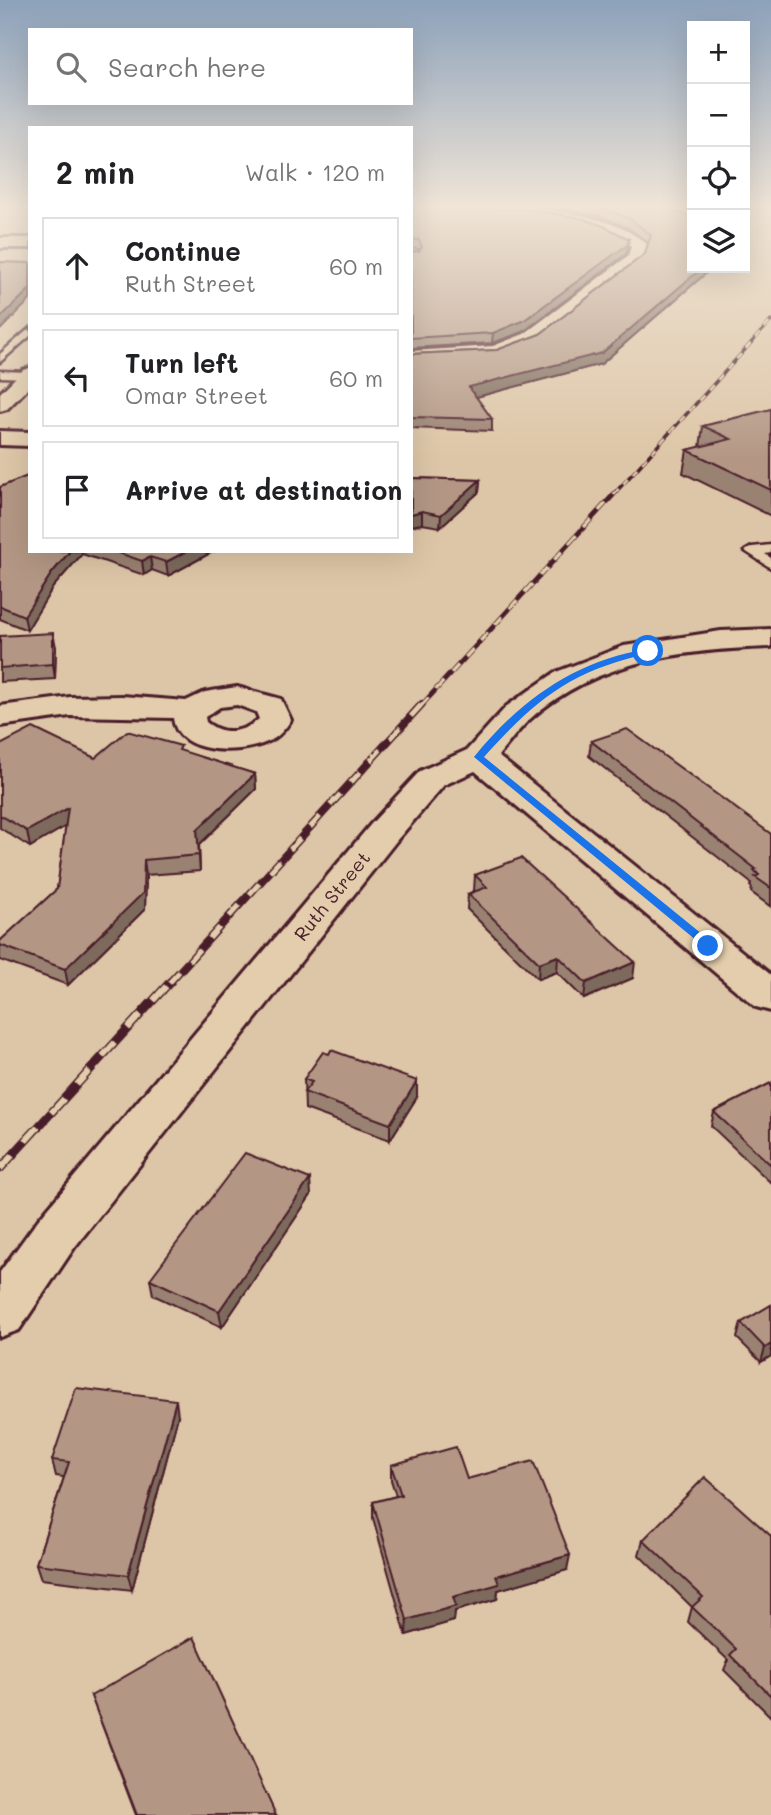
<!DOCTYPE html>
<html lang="en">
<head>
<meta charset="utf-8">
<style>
  body { margin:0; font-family:Mali,sans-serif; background:#f2f2f2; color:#202124 }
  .controls { position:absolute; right:21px; top:21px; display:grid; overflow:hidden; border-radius:0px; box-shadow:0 7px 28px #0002 }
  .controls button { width:63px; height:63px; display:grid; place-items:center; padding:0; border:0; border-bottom:2px solid #e0e0e0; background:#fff; color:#202124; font:35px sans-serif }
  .stop { position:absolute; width:21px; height:21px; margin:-16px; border:5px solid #1a73e8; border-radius:50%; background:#fff }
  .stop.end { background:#1a73e8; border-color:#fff; box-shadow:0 2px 7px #0008 }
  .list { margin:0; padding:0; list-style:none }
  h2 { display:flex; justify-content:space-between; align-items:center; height:91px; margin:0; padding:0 28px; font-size:30px }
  h2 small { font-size:23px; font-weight:400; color:#757577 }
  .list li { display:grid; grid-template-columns:46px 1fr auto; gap:21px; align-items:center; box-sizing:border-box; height:98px; margin:0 14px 14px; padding:0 14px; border:2px solid #e0e0e0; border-radius:0px }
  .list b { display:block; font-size:26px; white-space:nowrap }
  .list p { margin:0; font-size:23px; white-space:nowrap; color:#757577 }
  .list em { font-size:23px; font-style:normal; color:#757577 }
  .icon { flex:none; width:38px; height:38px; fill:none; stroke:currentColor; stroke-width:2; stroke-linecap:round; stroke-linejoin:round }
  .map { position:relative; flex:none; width:771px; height:1815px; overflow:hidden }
  .search { position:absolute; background:#fff; box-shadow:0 7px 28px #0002; left:28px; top:28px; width:385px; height:77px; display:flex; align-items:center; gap:18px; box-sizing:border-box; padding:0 24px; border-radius:0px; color:#757577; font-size:26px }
  .panel { position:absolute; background:#fff; box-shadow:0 7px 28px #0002; left:28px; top:126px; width:385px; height:427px; border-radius:0px }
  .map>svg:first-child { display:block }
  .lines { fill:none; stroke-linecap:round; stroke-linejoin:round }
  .lane-casing { stroke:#4a1f2b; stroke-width:5 }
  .street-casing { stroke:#4a1f2b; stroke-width:6 }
  .lane { fill:#e3cdac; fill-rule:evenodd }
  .street { fill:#e3cdac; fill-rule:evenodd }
  .rail-far3-casing { stroke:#4a1f2b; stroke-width:3.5 }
  .rail-far2-casing { stroke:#4a1f2b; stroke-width:5 }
  .rail-far1-casing { stroke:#4a1f2b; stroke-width:8 }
  .rail-casing { stroke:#4a1f2b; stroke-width:9 }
  .rail-far3 { stroke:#e3cdac; stroke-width:2.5; stroke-dasharray:7; stroke-linecap:butt }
  .rail-far2 { stroke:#e3cdac; stroke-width:3.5; stroke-dasharray:11; stroke-linecap:butt }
  .rail-far1 { stroke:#e3cdac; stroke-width:5; stroke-dasharray:15; stroke-linecap:butt }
  .rail { stroke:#e3cdac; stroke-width:6; stroke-dasharray:19; stroke-linecap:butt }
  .wall { fill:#9a8272; stroke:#4a1f2b; stroke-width:2 }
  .shaded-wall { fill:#7d6a5c; stroke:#4a1f2b; stroke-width:2 }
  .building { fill:#b39784; stroke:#4a1f2b; stroke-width:2 }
  .route { fill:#1a73e8 }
  .labels { text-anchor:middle; stroke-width:5; stroke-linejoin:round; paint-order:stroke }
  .street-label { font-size:19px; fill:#4a1f2b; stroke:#e3cdac }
</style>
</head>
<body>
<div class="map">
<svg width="771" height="1815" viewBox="0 0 771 1815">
  <rect width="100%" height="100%" fill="#ddc6a7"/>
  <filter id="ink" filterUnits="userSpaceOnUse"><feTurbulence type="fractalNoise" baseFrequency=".0143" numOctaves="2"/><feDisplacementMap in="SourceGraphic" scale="14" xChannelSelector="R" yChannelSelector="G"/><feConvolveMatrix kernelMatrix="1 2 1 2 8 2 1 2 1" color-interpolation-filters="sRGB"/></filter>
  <g filter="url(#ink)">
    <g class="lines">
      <g class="lane-casing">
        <g id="lane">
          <path d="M30,328V336L0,362V354Z"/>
          <path d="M0,371L29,372L30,378L0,377Z"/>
          <path d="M771,545V553L765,554L771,558V568L745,551L752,547Z"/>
        </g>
      </g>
      <g class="street-casing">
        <g id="street">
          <path d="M542,210C579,214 614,219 645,242L647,245L644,258L538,342L496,358L411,363V351L493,346L524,334L628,256L631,246C602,223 571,225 537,217L535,214Z"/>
          <rect x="0" y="238" width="30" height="10"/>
          <path d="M30,368V386L7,409L0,411V393L23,370Z"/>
          <path d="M0,431L30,432V446L0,445Z"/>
          <path d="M771,629V647C684,650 598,659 530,719C518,730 508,744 498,756L771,975V1011L756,1007L475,771L444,785L397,840L74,1248L19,1330L0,1337V1272L38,1220L371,824L420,771L467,750L507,706L556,672L624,646L721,631Z"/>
          <path d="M237,687L281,699L291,720C285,729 278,738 267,742C242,754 177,756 173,718L70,716L0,726V706L70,697L122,696L186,701L205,692ZM237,705L256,712L259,719C243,733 223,736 206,722L205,717L220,707Z"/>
        </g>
      </g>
      <use href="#lane" class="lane"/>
      <use href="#street" class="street"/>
      <g class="rail-far3-casing">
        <path id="rail-far3" d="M614,494L771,321"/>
      </g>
      <g class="rail-far2-casing">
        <path id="rail-far2" d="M421,706L616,492"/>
      </g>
      <g class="rail-far1-casing">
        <path id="rail-far1" d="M169,983L422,704"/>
      </g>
      <g class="rail-casing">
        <path id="rail" d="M0,1169L171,981"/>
      </g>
      <use href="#rail-far3" class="rail-far3"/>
      <use href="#rail-far2" class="rail-far2"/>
      <use href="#rail-far1" class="rail-far1"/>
      <use href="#rail" class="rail"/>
    </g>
    <g class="wall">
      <path d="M517,205H654L692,268H712L601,364L476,397L492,419V431L411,428V354L497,350L540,334L645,254L648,243L629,228L602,217L571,210Z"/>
      <path d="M411,208L629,239L628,248L626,254L523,332L492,343L411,348V252L419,251V249L411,248Z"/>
      <path d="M771,409V516L683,473L687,450L700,447L703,426Z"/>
      <path d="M411,478L480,480L479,492L440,527L422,524L411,526Z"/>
      <path d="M0,487L30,551H214L168,576L152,570L144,575L82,554L53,587L27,630L0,619Z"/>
      <path d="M0,636L56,647L55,679L0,682Z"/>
      <path d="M591,741L771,834V907L751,892L752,888L750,886L751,883L589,756Z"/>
      <path d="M0,745L95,758L181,751L255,774L256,789L199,845L200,871L146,875L145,909L68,985L0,960V941L57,889L66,826L30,847L0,828Z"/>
      <path d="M475,875L633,978L584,999L557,972L538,979L467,909L468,894L474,891Z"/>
      <path d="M304,1079L417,1097L390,1140L305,1109Z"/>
      <path d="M771,1083V1183L711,1126L714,1112Z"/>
      <path d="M311,1195L222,1327L153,1295L150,1279Z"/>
      <path d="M771,1305V1356L761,1362L737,1338L741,1323Z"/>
      <path d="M178,1416L132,1590L41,1579L36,1564L64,1477L56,1476L52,1460Z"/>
      <path d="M391,1465L467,1479L567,1570L498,1590L497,1599L455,1611L454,1621L406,1635L373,1518V1502L396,1496L391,1480Z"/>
      <path d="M771,1536V1717L724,1670L728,1660L688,1622L692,1607L639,1555L643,1540Z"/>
      <path d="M91,1696L276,1815H136Z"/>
    </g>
    <g class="shaded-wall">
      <path d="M629,239L626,254L523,332L492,343L493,333Z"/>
      <path d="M702,268H712L601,364L469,399V387Z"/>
      <path d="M30,289V300L0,330V318Z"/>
      <path d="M480,480L479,492L440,527L441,515Z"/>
      <path d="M422,511V524L411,526V514Z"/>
      <path d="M70,551H82V554L53,587L27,630L24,616L51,574Z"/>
      <path d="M187,551H214L168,576L166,562Z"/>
      <path d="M150,557L152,570L144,575L142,561Z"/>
      <path d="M53,633L56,647L55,679L53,664Z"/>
      <path d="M255,774L256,789L199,845L200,871L197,830Z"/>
      <path d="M68,808L71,823L30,847L27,831Z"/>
      <path d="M144,860L146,875L145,909L68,985L65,969Z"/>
      <path d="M558,956L557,972L538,979L539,963Z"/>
      <path d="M635,962L633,978L584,999L586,983Z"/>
      <path d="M417,1081V1097L390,1140V1124Z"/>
      <path d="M310,1179L311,1195L222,1327L219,1311Z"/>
      <path d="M771,1344V1356L761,1362L765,1348Z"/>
      <path d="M176,1400L178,1416L132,1590L128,1575Z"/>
      <path d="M570,1555L567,1570L498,1590L497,1599L455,1611L454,1621L406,1635L407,1620L453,1597L496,1576Z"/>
    </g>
    <g class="building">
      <path d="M588,205H654L692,217V268H702L602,353L469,387L492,419L411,417V354L497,350L540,334L645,254L651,235L630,219L603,208Z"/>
      <path d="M411,208L525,209L581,218L606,227L629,239L627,245L523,321L493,333L411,338V252L419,251L422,247L419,240L411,239Z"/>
      <path d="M0,262L30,263V289L0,318Z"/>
      <path d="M771,409V490L687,450L731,439L703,426Z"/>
      <path d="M30,475V551H70L51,574L24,616L0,606V487Z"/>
      <path d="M411,478L480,480L441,515L422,511L411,514Z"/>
      <path d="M113,551H187L166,562L150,557L142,561Z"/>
      <path d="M53,633V664L0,668V636Z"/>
      <path d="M33,728L95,758L127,731L181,746L179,750L255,774L197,830L199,855L144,860L143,893L65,969L0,945V941L57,889L68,808L27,831L0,815V745Z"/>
      <path d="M627,729L771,834V888L755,877L759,875L754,870L756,869L591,741Z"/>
      <path d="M521,858L635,962L586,983L558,956L539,963L468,894L487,887L475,875Z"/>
      <path d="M331,1050L417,1081L390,1124L304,1092L312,1082L304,1079L323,1052L329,1054Z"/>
      <path d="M771,1083V1165L714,1112Z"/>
      <path d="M245,1153L310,1179L219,1311L150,1279Z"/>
      <path d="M771,1305V1344L765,1348L741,1323Z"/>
      <path d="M76,1388L176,1400L128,1575L36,1564L69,1462L52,1460Z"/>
      <path d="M456,1447L467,1479L533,1461L570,1555L496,1576L499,1584L453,1597L456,1606L407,1620L373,1502L401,1495L391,1465Z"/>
      <path d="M705,1477L771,1536V1696L730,1655L736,1649L692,1607L703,1597L643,1540Z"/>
      <path d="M194,1637L276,1815H137L91,1696Z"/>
    </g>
  </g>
  <linearGradient id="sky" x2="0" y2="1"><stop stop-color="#8ca1ba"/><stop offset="0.45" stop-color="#f0e5d7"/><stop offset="1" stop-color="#f0e5d7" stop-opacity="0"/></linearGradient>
  <rect width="771" height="459" fill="url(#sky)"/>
  <path class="route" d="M648,649H651V653C572,670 537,698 484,757L713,943V949L708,950L474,757C519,701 576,660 648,649Z"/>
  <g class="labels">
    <g class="street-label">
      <text transform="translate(332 896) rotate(-51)" y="7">Ruth Street</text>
    </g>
  </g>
</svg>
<div class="controls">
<button>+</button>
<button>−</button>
<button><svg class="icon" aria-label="locate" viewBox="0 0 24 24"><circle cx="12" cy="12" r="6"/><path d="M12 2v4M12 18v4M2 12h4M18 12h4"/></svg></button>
<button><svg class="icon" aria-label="layers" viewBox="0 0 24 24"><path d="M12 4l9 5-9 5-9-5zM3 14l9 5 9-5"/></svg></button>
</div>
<div class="stop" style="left:648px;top:651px"></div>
<div class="stop end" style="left:708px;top:946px"></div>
<div class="search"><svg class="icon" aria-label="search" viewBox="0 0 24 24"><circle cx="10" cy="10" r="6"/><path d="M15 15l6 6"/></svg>Search here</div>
<section class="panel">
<h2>2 min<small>Walk · 120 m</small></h2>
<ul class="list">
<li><svg class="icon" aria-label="ahead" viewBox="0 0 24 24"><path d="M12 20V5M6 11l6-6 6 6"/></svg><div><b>Continue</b><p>Ruth Street</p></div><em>60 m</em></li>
<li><svg class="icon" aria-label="left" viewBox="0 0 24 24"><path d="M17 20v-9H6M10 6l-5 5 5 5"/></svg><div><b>Turn left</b><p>Omar Street</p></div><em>60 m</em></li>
<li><svg class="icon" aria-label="arrive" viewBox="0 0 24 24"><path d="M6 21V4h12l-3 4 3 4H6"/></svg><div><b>Arrive at destination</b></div></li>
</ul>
</section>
</div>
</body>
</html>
